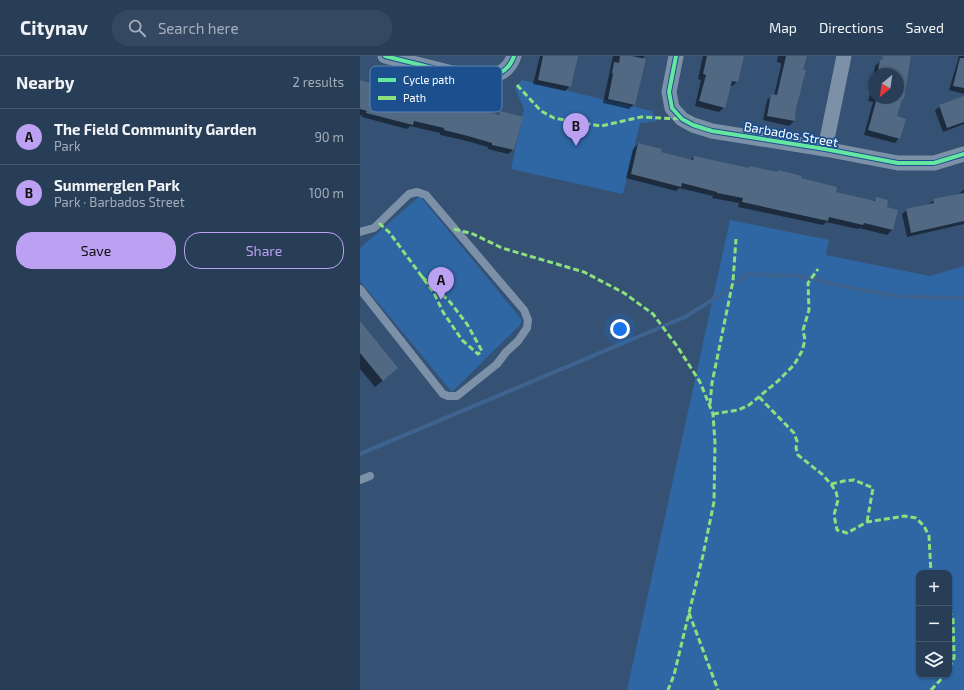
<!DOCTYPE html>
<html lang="en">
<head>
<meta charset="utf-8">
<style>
  body { margin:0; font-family:"Exo 2",sans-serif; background:#344961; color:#f1f3f6 }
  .controls { position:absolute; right:12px; bottom:12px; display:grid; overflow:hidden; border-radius:8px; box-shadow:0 1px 3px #0004 }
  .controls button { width:36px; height:36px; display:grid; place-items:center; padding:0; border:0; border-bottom:1px solid #44576d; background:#283e57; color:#f1f3f6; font:20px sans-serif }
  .compass { position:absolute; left:508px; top:12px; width:36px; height:36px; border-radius:50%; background:#283e57; box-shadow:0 1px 3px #0004; rotate:209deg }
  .you { position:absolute; left:260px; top:273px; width:14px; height:14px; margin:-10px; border:3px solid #fff; border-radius:50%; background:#1a73e8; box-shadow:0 0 0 6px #1a73e833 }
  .badge { display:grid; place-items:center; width:26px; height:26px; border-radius:50%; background:#bca0f2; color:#111; font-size:13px; font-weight:700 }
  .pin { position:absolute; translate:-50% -33px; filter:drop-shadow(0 1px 2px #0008) }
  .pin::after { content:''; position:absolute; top:21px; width:14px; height:12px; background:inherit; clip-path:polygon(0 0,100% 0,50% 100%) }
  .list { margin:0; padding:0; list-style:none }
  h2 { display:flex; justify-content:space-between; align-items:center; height:52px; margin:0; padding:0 16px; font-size:17px }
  h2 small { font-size:13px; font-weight:400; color:#a5aeba }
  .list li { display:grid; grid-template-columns:26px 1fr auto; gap:12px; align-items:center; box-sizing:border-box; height:56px; padding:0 16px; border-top:1px solid #44576d }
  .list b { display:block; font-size:15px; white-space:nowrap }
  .list p { margin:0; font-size:13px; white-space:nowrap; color:#a5aeba }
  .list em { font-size:13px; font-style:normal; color:#a5aeba }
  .actions { display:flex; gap:8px; padding:12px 16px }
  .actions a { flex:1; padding:9px 0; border:1px solid #bca0f2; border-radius:16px; text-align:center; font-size:14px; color:#bca0f2 }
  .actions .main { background:#bca0f2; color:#111 }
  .icon { flex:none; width:22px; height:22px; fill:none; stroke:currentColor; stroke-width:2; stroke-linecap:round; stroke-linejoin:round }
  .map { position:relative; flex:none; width:604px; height:634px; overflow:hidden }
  header { display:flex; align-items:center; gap:24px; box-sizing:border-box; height:56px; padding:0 20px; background:#283e57; border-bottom:1px solid #44576d }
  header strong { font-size:19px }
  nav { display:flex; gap:22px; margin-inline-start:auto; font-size:14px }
  .search { width:280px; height:36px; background:#344961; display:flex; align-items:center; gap:10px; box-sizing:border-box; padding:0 14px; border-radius:16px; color:#a5aeba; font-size:15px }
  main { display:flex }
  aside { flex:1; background:#283e57 }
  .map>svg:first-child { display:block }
  .green { fill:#2f66a4; fill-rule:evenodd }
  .shadow { fill:#0007 }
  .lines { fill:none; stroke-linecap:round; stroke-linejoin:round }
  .stream { stroke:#3e638f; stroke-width:4 }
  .building { fill:#526984 }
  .lane { stroke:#7c91a7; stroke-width:8 }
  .street { stroke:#7c91a7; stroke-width:15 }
  .quiet { stroke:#8de07e; stroke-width:3; stroke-dasharray:6 3; stroke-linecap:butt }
  .cycleway-casing { stroke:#1b4f8e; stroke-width:6 }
  .cycleway { stroke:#66e7a1; stroke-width:4 }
  .labels { text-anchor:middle; stroke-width:3.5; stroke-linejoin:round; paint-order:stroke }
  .street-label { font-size:13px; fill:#fff; stroke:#1b4f8e }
  .key { fill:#1b4f8e; stroke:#5f84b0; stroke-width:1 }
  .key-label { font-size:11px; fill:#fff }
</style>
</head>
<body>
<header>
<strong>Citynav</strong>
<div class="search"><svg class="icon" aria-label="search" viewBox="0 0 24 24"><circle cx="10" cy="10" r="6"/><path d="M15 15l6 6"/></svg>Search here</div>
<nav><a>Map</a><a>Directions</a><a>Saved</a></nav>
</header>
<main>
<aside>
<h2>Nearby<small>2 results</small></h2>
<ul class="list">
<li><span class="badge">A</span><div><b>The Field Community Garden</b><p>Park</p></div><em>90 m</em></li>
<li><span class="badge">B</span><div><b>Summerglen Park</b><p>Park · Barbados Street</p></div><em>100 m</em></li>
</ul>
<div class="actions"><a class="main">Save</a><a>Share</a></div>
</aside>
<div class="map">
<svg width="604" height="634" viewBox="0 0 604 634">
  <rect width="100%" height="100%" fill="#355274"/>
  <g class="green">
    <path d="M162,24L292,55L297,65L280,67L263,138L151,113L164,53L155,32Z"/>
    <path d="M60,140L162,264L160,269L92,336L0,225V192Z"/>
    <path d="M370,164L469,184L466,199L570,220L604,210V634H267ZM559,517H589V619H559Z"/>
  </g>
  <g class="shadow">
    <path d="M180,0H217L210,30L205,35L173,28Z"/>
    <path d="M253,0H284L274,48L269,53L243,47Z"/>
    <path d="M343,0H383L377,26L372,30H369L364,51L359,56L335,50L341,24L338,23Z"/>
    <path d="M418,0H445L434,65L429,70L403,64L407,44L412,39L414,40L421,10V7L417,6Z"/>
    <path d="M525,0H550L536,61L539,82L535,87L504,79L513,46L508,45L514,24V42H538V18H514L515,10L520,5L524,6Z"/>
    <path d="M599,0H604V38L589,34Z"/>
    <path d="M0,26L32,35L138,59L141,56L153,94L148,98L128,93V91L103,84L80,79V77L50,70L47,73L2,61L3,60L0,59Z"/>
    <path d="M604,41V68L583,76L575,55L580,50Z"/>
    <path d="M278,88L300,97L330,104L334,101L388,113L390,111L440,123L474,137L513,145L517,142L525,152L537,155L532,174L527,179L499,172L498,173L466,166L463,169L378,151L379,147L352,142L353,140L319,132L316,135L266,122L273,93Z"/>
    <path d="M603,134H604V168L547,181L542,158L547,154L569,148L574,144L598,139Z"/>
    <path d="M0,267L30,319L15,331L0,313Z"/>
  </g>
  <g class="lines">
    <path class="stream" d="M0,398L325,261L368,234L388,218L440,220L490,232L544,241L604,242"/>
  </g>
  <g class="building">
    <path d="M183,0H218L211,31L178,24Z"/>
    <path d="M260,0H272L286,3L275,49L248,43L253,18L252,17L254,6L259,7Z"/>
    <path d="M347,0H384L378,26L372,25L365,52L339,45L346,19L343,18Z"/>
    <path d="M426,0H447L443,14H446L436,53L435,65L407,60L411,38L417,39Z"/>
    <path d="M523,0H551L544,43H542L537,60L546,63L540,83L508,74L517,42H538V17L518,14L520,4H522Z"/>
    <path d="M600,2H604V32L593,30Z"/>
    <path d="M0,24L32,34L63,40L64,39L110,50L139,59L140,55L163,61L154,94L132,89V87L108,80L84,74V72L54,65L53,69L6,57L7,55L0,53Z"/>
    <path d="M604,40V66L587,72L579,49Z"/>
    <path d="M278,87L302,93L301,96L333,104L334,100L389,112V110L418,116V114L442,120L441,122L477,131L476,136L515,145L516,141L528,144L527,151L538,154L533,174L504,167L503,169L469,161L468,165L382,146L383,142L357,137V136L322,127L321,131L271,118Z"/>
    <path d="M604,137V165L551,177L546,153L574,147L573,143Z"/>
    <path d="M0,265L38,312L23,325L0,297Z"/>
  </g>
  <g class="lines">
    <g class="lane">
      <path d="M0,176L14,172L49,138L57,136L66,139L164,254L168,264L167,272L158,285L146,296L137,308L97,340H88L83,338L0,233"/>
      <path d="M0,424L10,420"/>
    </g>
    <g class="street">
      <path d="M25,0L112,22C130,24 148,18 154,0"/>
      <path d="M316,0L309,36L312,52L322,63L333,69L352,75L465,93L538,107H574L604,98"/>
      <path d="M465,93L484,0"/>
    </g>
    <g class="quiet">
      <path d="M157,29L181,55L194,62L241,70L281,61L322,63"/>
      <path d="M19,167L29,176L74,237L83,256L102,284L118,298L122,295L107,268L90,246L61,220"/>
      <path d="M94,173L113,178L142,192L224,216L264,237L293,258L317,290L340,326L353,358L355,387L354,446L343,499L314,619L308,634"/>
      <path d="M399,341L434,377L437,385L436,392L438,399L463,419L471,428L476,436L478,444L474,459L477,474L487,477L507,466L545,460L556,462L564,470L569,480L571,517"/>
      <path d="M350,348L352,327L373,225L376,183"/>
      <path d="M353,358L378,354L389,349L418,325L434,309L442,295L445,284L443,274L449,254L448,227L458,213"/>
      <path d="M471,428L484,425L494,424L513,432L507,466"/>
      <path d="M589,554L593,563L594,602L589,612"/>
      <path d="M329,557L358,634"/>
      <path d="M571,634L585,619"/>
    </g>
    <g class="cycleway-casing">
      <g id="cycleway">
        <path d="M25,0L112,22C130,24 148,18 154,0"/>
        <path d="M316,0L309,36L312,52L322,63L333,69L352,75L465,93L538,107H574L604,98"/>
      </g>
    </g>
    <use href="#cycleway" class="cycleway"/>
  </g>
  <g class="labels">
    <g class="street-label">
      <text transform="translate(431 78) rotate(10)" y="5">Barbados Street</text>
    </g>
  </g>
  <rect x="10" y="10" width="132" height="46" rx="6" class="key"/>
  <rect x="18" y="22" width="18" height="4" fill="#66e7a1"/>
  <rect x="18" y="40" width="18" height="4" fill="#8de07e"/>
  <g class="key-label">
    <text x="43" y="28">Cycle path</text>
    <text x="43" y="46">Path</text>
  </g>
</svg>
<div class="controls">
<button>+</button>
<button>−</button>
<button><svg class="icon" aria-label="layers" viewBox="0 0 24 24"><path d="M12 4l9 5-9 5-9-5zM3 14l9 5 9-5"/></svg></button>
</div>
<svg class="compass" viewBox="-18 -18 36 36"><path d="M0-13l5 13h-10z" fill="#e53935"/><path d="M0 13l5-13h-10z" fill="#a5aeba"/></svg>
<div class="you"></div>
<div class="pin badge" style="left:81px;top:244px">A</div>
<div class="pin badge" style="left:216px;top:90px">B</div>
</div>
</main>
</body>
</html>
